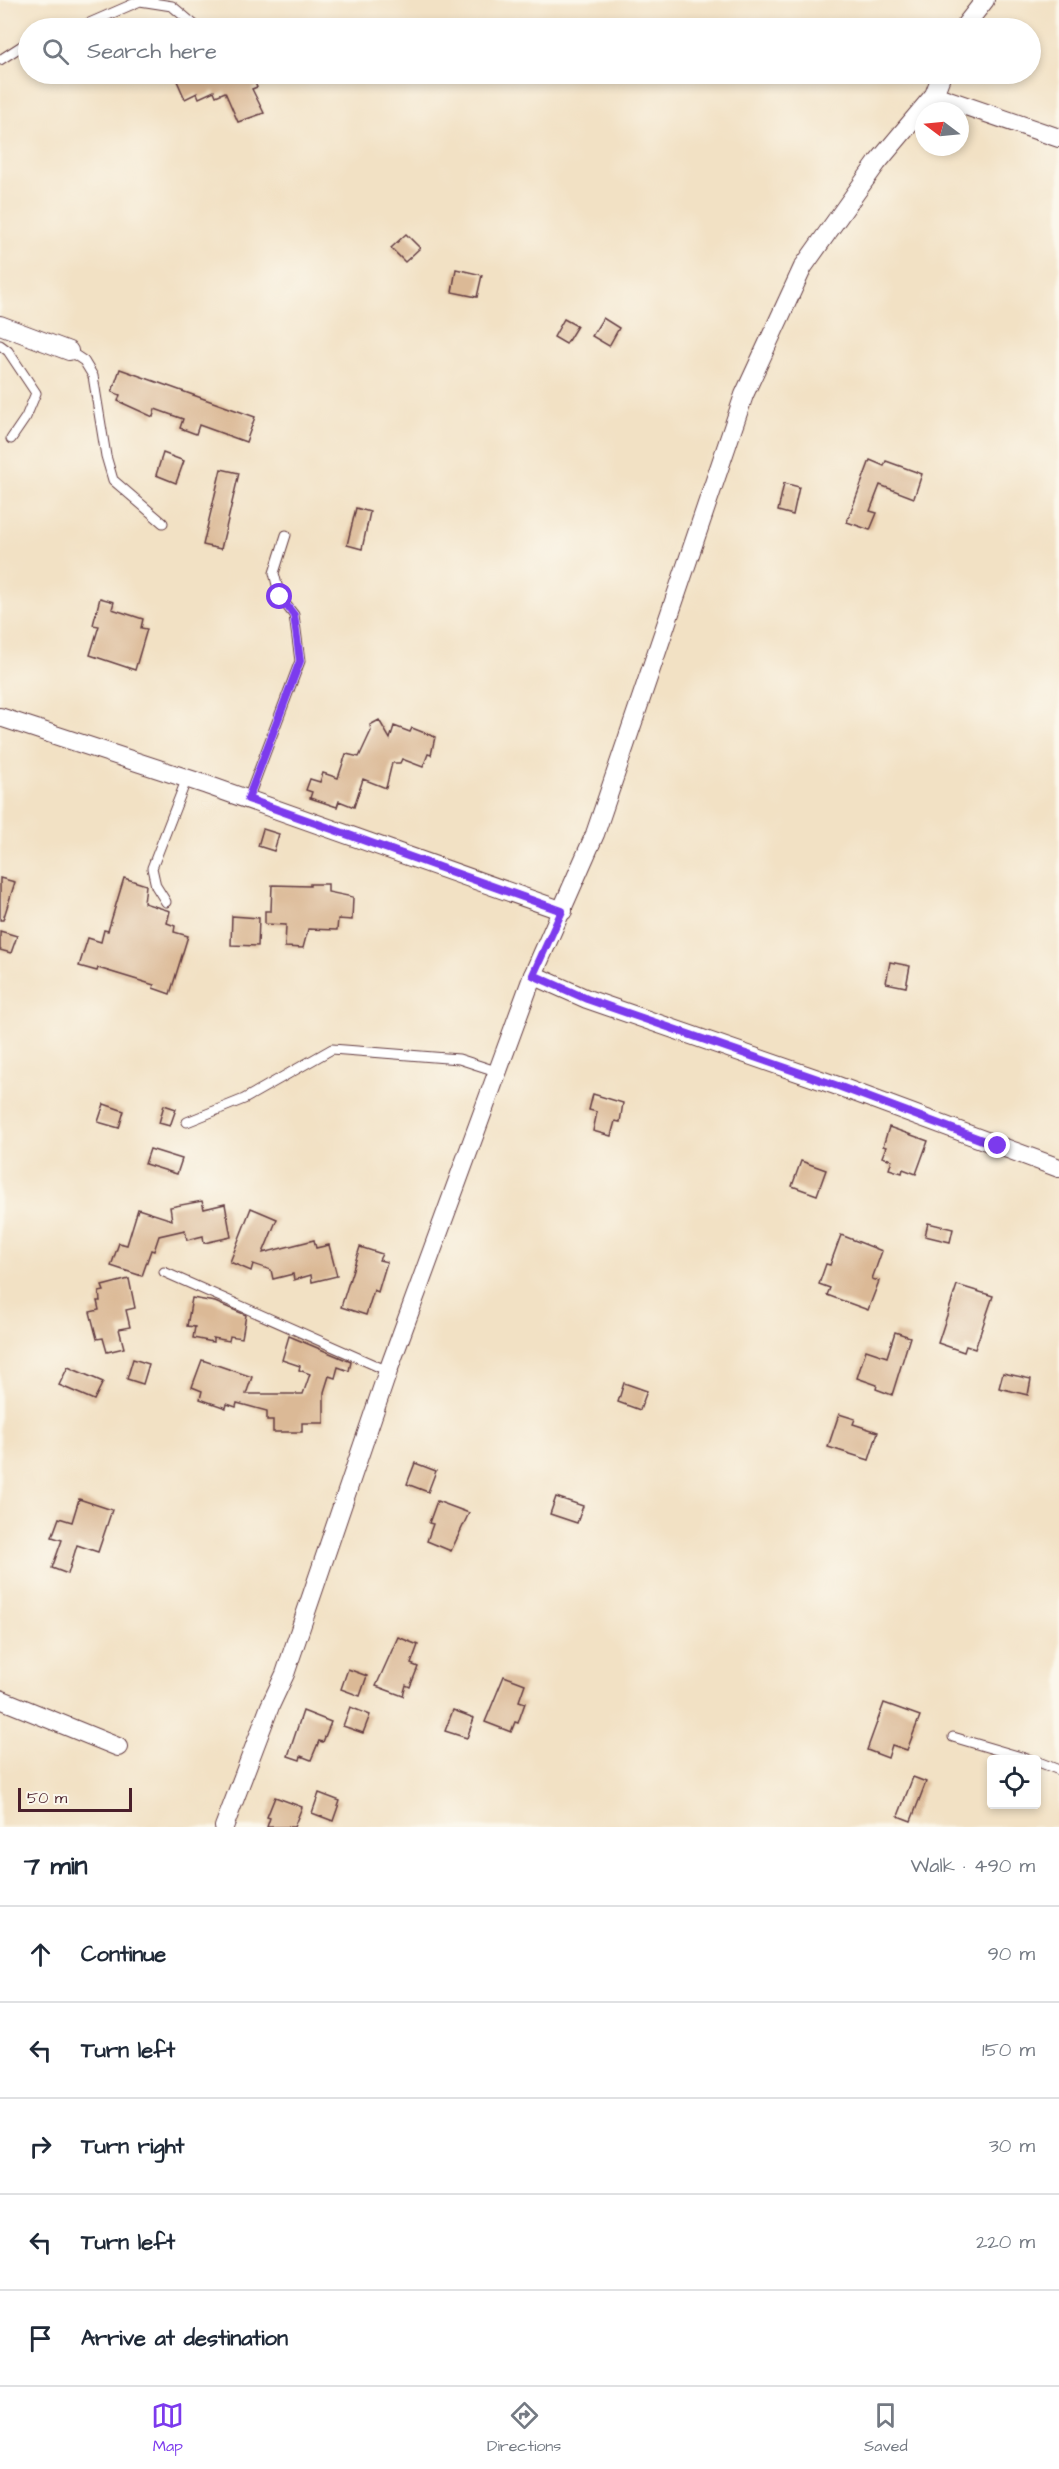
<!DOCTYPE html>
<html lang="en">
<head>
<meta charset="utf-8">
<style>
  body { margin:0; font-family:"Architects Daughter",sans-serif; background:#f6f6f7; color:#1f2937 }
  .controls { position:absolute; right:18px; bottom:18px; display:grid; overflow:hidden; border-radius:6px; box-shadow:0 3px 9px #0003 }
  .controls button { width:54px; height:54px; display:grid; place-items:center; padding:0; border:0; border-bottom:2px solid #e0e1e3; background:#fff; color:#1f2937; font:30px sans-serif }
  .compass { position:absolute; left:915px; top:102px; width:54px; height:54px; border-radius:50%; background:#fff; box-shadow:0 3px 9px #0003; rotate:286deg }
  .scale { position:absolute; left:18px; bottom:15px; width:114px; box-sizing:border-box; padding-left:6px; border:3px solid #4a1f2b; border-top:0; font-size:16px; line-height:21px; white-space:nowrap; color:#4a1f2b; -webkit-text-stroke:4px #fbf7ec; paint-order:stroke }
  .stop { position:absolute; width:18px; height:18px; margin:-14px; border:4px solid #7c3aed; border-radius:50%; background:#fff }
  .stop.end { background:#7c3aed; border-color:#fff; box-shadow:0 2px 6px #0008 }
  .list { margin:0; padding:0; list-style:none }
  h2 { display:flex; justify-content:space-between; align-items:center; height:78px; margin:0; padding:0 24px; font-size:26px }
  h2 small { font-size:20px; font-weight:400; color:#747a83 }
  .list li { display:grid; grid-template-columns:39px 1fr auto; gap:18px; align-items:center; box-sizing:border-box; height:96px; padding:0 24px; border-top:2px solid #e0e1e3 }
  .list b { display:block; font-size:22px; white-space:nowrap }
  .list em { font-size:20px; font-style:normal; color:#747a83 }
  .icon { flex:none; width:33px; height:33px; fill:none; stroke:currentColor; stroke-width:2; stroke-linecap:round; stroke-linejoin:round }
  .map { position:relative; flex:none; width:1059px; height:1827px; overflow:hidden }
  .search { position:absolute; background:#fff; box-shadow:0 3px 9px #0003; left:18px; right:18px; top:18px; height:66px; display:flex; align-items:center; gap:15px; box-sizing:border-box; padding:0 21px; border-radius:33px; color:#747a83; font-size:22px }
  .sheet { height:558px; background:#fff }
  nav { display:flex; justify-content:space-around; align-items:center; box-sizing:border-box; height:84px; border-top:2px solid #e0e1e3; background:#fff; font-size:16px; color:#747a83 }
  nav a { display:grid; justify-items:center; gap:3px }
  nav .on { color:#7c3aed }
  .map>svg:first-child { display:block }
  .building { fill:#dbb996 }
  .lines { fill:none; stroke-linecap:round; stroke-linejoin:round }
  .lane-casing { stroke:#633c42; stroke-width:11 }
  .street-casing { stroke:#633c42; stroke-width:20 }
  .lane { stroke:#fff; stroke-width:9 }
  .street { stroke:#fff; stroke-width:18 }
  .route { stroke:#7c3aed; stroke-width:8 }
</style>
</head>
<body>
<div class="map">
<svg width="1059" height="1827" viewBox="0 0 1059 1827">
  <rect width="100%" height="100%" fill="#fbf7ec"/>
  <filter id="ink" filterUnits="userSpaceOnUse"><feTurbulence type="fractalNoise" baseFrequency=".0167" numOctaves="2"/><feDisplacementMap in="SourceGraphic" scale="12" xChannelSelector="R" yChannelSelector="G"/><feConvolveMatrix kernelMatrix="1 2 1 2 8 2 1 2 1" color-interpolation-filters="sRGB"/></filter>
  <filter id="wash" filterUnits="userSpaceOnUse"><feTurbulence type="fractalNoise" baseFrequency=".008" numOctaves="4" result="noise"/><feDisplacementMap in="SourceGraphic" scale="24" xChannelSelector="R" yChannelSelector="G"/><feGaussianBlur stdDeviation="1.35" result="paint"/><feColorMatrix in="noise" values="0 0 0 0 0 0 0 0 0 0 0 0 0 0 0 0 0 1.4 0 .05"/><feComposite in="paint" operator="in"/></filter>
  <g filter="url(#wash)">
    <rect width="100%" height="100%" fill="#f2e1c4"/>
    <g id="blocks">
      <g class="building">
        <path d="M174,74H250L257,87L252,89L264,113L238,122L225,92L216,96L214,91L199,98L197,93L185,99Z"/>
        <path d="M406,234L420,248L405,262L391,248Z"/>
        <path d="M456,269L482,275L477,297L452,292Z"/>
        <path d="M603,318L619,328L609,346L592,336Z"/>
        <path d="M564,319L577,326L566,344L554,337Z"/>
        <path d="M120,369L255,417L246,442L199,425L196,434L180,428L183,419L155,409L153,417L118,401L120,395L112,392Z"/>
        <path d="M163,453L184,461L176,483L156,475Z"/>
        <path d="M870,460L884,466L886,461L922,474L914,498L880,485L870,511L877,513L870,530L847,522Z"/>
        <path d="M221,469L239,473L221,549L203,545Z"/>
        <path d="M784,483L799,487L793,515L778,511Z"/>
        <path d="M356,508L370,512L362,549L347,545Z"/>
        <path d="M100,598L114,602L112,609L143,619L141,628L147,629L135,670L90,655L99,626L93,625Z"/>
        <path d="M379,720L390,739L394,726L410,732L412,728L435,737L431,755L428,754L423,767L402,759L400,763H392L386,788L363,779L354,807L339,801L337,807L310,798L312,792L306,790L310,779L320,782L323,773L338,778L346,754L359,757L371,731L370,725Z"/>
        <path d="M263,829L279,834L274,851L258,846Z"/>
        <path d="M0,878L15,882L3,920H0Z"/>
        <path d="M124,878L146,885L144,903L170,911L167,923L175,926L174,932L188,936L170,994L153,988L154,985L98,968L97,971L79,966L88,938L101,942L104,930L108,931Z"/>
        <path d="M310,884H328V892L353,897L352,920L338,919L337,930L308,929L303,948L285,947L286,925L265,924V911H271L272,885L310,886Z"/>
        <path d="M232,916L259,918L258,946L231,945Z"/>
        <path d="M0,931L17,936L11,953L0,950Z"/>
        <path d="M890,962L910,966L906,987L886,983Z"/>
        <path d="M593,1094L623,1103L620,1122L615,1121L611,1136L593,1131L597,1112L589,1110Z"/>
        <path d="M104,1104L124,1111L119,1128L98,1122Z"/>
        <path d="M164,1105L176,1109L170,1126L159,1123Z"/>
        <path d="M889,1127L928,1141L916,1174L903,1169L902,1173L889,1169L892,1160L882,1157L886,1147L883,1146Z"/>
        <path d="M150,1149L182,1159L177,1174L145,1164Z"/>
        <path d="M801,1161L826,1170L817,1195L792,1186Z"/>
        <path d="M202,1201L204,1209L225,1204L231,1237L204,1243L203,1236L187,1240L185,1230L159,1236L154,1251L151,1250L142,1276L111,1266L119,1243L127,1245L138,1209L172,1220L170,1207Z"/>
        <path d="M251,1208L277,1219L263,1253L314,1240L316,1248L329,1245L337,1276L312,1282L311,1275L294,1280L293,1274L273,1279L271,1270L253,1264L251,1271L230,1262Z"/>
        <path d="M928,1223L953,1229L950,1242L925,1236Z"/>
        <path d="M841,1235L882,1251L872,1279L879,1281L868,1310L827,1295L830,1288L819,1284L826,1264L830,1265Z"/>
        <path d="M360,1247L382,1254L379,1260L387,1262L378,1292L374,1290L366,1315L341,1307Z"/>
        <path d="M129,1279L135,1308L126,1310L130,1327L119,1329L124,1348L107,1352L103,1338L97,1339L90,1312L99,1310L97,1301H100L99,1292L104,1291L102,1286Z"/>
        <path d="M957,1285L993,1296L975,1349L966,1346L964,1352L938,1343Z"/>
        <path d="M192,1298L215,1302L246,1315L242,1338L230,1336L229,1341L213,1338V1342L193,1338L195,1327L187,1326Z"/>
        <path d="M895,1332L910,1337L892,1395L876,1389L877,1385L857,1378L866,1350L887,1357Z"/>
        <path d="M289,1336L351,1362L349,1371L338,1367L335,1378L329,1376L324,1392V1423H302V1432H273V1420H267V1411L237,1403L236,1407L227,1404L226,1408L200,1399L202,1391L192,1387L202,1360L252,1377L246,1394H303L310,1374L299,1370L300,1366L282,1360Z"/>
        <path d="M133,1359L149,1364L143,1384L127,1379Z"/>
        <path d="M68,1367L103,1382L94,1400L59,1385Z"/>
        <path d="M1003,1373L1031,1379L1028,1395L999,1388Z"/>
        <path d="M624,1383L647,1391L640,1410L618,1402Z"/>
        <path d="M839,1414L855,1419L853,1424L878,1432L869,1460L828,1447Z"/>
        <path d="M415,1463L436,1471L428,1492L407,1484Z"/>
        <path d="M556,1497L583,1506L577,1523L550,1514Z"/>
        <path d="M79,1499L112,1510L98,1552L77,1545L68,1574L52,1568L62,1540L52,1537L59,1518L72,1522Z"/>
        <path d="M437,1501L469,1513L451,1551L427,1541L433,1524L429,1523Z"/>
        <path d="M398,1637L418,1645L411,1664L418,1667L410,1687L406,1685L403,1696L376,1686Z"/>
        <path d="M348,1669L367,1676L360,1696L341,1689Z"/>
        <path d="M504,1676L525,1684L519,1701L525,1703L518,1723L515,1722L511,1732L485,1722Z"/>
        <path d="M884,1703L920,1716L907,1750L892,1745L888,1758L867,1750Z"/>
        <path d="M350,1707L370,1715L363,1733L343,1726Z"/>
        <path d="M453,1710L474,1718L467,1738L445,1731Z"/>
        <path d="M303,1711L331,1722L323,1742L319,1741L311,1760L301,1756L300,1760L288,1756Z"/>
        <path d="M913,1777L926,1782L911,1821L898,1816Z"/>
        <path d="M319,1793L340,1801L333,1821L312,1813Z"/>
        <path d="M275,1797L302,1807L294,1827H267L270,1818L267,1817Z"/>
      </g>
    </g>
  </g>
  <g filter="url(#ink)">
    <use href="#blocks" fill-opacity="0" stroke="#633c42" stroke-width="1.5"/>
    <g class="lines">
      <g class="lane-casing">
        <g id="lane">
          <path d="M78,28L140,1L172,6L198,28"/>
          <path d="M0,60L28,42"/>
          <path d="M0,345L8,351L36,393L26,417L11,439"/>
          <path d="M69,351L84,361L93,376L106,456L113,480L163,523"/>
          <path d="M248,799L300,661L294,615L280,597L274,573L286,535"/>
          <path d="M166,902L156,886L152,868L187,778"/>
          <path d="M187,1122L244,1099L332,1049L459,1059L499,1072"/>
          <path d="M164,1272L388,1371"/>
          <path d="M953,1737L1031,1760"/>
          <path d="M1036,1761L1059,1770"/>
        </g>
      </g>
      <g class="street-casing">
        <g id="street">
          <path d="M963,28L985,0"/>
          <path d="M934,95L1059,138"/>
          <path d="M0,325L69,351"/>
          <path d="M0,717L207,785L563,911"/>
          <path d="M533,975L587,999L838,1086L1059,1168"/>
          <path d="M0,1699L118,1747"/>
          <path d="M224,1827L270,1706L285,1674L388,1371L533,975L595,834L744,395L803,267L877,163L934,95L942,74"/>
        </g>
      </g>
      <use href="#lane" class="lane"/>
      <use href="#street" class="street"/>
    </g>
  </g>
  <g class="lines" filter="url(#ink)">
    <path class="route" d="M280,597L294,615L300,661L248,799L562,911L533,975L587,999L838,1086L998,1146"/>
  </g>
</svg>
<div class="controls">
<button><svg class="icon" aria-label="locate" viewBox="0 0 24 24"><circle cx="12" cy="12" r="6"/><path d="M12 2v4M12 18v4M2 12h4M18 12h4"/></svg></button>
</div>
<svg class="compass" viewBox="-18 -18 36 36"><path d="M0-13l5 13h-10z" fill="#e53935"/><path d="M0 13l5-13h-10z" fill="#747a83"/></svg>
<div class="scale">50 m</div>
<div class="stop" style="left:280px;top:597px"></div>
<div class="stop end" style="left:998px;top:1146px"></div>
<div class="search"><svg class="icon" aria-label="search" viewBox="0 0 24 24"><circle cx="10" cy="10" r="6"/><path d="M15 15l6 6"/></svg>Search here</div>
</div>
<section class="sheet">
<h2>7 min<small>Walk · 490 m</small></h2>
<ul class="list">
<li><svg class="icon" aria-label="ahead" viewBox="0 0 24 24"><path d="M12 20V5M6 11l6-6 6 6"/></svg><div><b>Continue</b></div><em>90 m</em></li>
<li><svg class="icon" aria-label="left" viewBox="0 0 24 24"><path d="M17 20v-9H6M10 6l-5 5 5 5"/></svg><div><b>Turn left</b></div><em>150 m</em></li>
<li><svg class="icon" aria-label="right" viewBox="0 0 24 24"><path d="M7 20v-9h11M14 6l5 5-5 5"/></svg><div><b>Turn right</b></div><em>30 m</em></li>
<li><svg class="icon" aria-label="left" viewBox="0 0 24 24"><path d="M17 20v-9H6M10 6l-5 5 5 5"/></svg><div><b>Turn left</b></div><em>220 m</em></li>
<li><svg class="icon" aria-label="arrive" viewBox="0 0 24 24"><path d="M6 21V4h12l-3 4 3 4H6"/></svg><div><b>Arrive at destination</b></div></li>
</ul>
</section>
<nav>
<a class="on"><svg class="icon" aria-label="map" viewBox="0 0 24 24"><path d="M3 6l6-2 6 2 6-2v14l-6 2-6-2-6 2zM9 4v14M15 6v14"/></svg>Map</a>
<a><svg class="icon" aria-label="directions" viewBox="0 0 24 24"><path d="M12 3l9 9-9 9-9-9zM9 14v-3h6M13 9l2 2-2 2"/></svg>Directions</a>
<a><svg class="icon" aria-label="saved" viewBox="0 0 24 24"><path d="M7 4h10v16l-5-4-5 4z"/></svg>Saved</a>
</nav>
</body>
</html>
